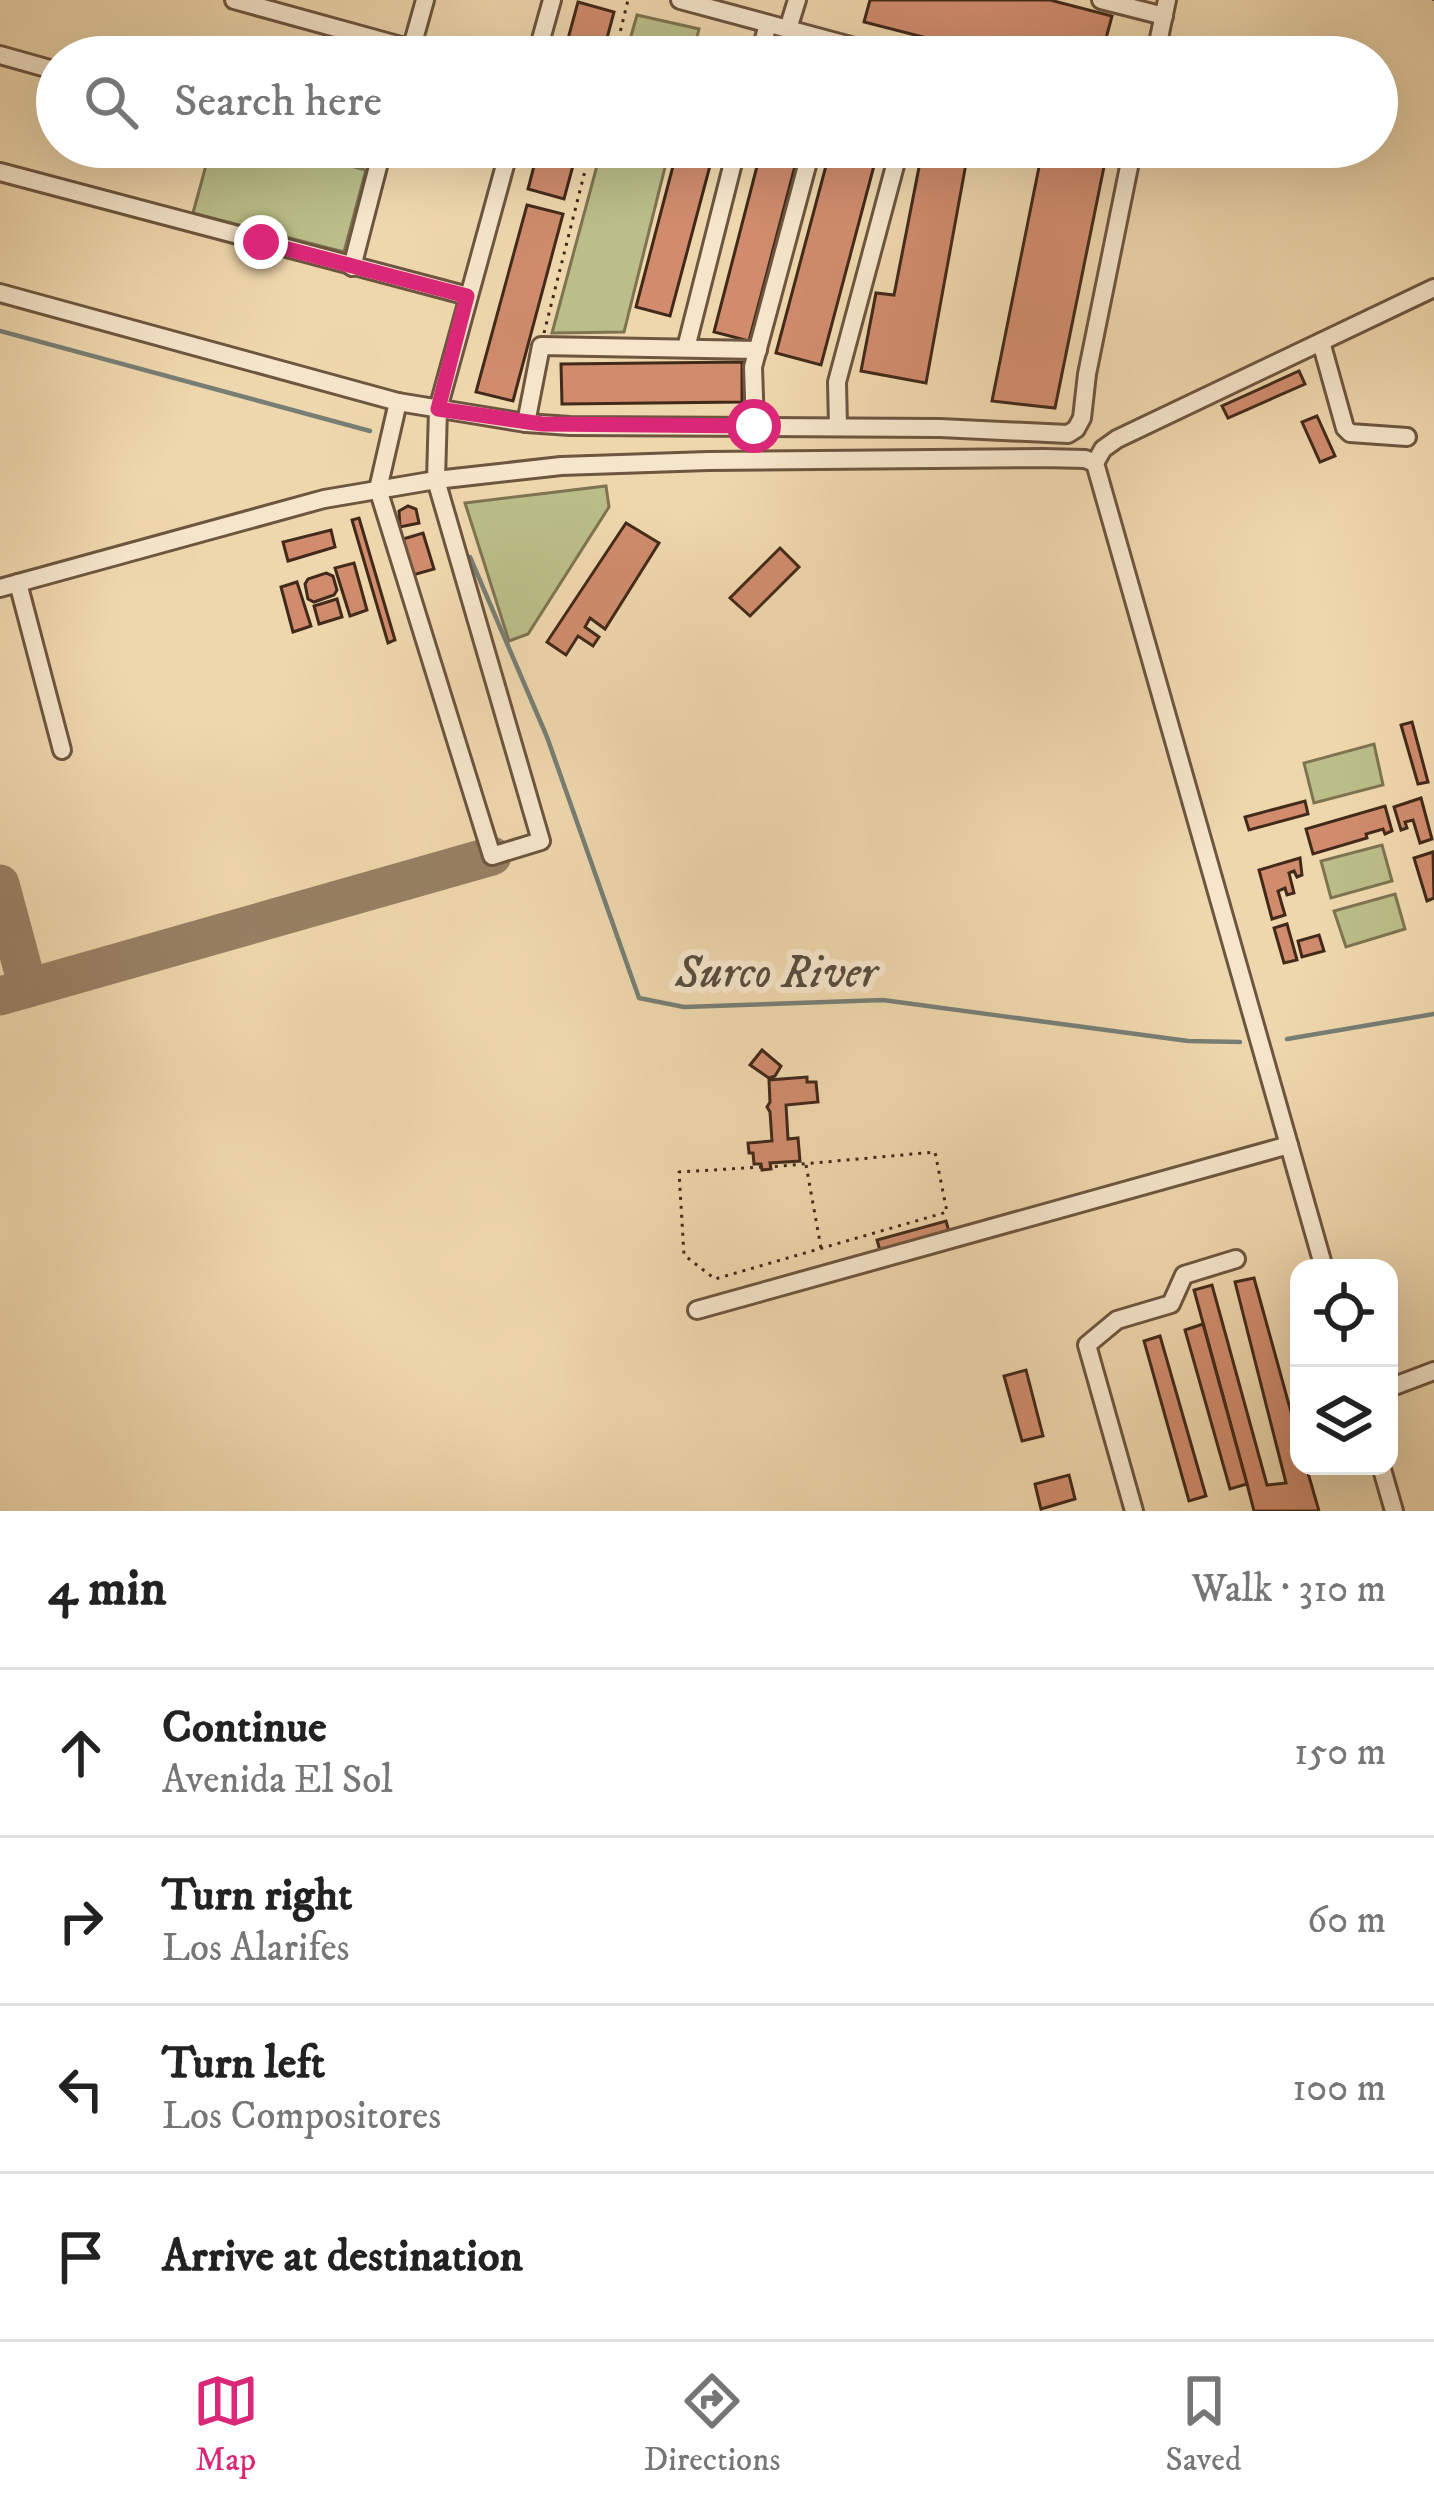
<!DOCTYPE html>
<html lang="en">
<head>
<meta charset="utf-8">
<style>
  body { margin:0; font-family:"IM FELL DW Pica",serif; background:#f2f2f2; color:#222 }
  .controls { position:absolute; right:36px; bottom:36px; display:grid; overflow:hidden; border-radius:24px; box-shadow:0 12px 48px #0002 }
  .controls button { width:108px; height:108px; display:grid; place-items:center; padding:0; border:0; border-bottom:3px solid #e0e0e0; background:#fff; color:#222; font:60px sans-serif }
  .stop { position:absolute; width:36px; height:36px; margin:-27px; border:9px solid #db2777; border-radius:50%; background:#fff }
  .stop.end { background:#db2777; border-color:#fff; box-shadow:0 3px 12px #0008 }
  .list { margin:0; padding:0; list-style:none }
  h2 { display:flex; justify-content:space-between; align-items:center; height:156px; margin:0; padding:0 48px; font-size:51px }
  h2 small { font-size:39px; font-weight:400; color:#767676 }
  .list li { display:grid; grid-template-columns:78px 1fr auto; gap:36px; align-items:center; box-sizing:border-box; height:168px; padding:0 48px; border-top:3px solid #e0e0e0 }
  .list b { display:block; font-size:45px; white-space:nowrap }
  .list p { margin:0; font-size:39px; white-space:nowrap; color:#767676 }
  .list em { font-size:39px; font-style:normal; color:#767676 }
  .icon { flex:none; width:66px; height:66px; fill:none; stroke:currentColor; stroke-width:2; stroke-linecap:round; stroke-linejoin:round }
  .map { position:relative; flex:none; width:1434px; height:1511px; overflow:hidden }
  .search { position:absolute; background:#fff; box-shadow:0 12px 48px #0002; left:36px; right:36px; top:36px; height:132px; display:flex; align-items:center; gap:30px; box-sizing:border-box; padding:0 42px; border-radius:66px; color:#767676; font-size:45px }
  .sheet { height:828px; background:#fff }
  nav { display:flex; justify-content:space-around; align-items:center; box-sizing:border-box; height:168px; border-top:3px solid #e0e0e0; background:#fff; font-size:33px; color:#767676 }
  nav a { display:grid; justify-items:center; gap:6px }
  nav .on { color:#db2777 }
  .map>svg:first-child { display:block }
  .green { fill:#bbbe89; stroke:#7e7452; stroke-width:3 }
  .lines { fill:none; stroke-linecap:round; stroke-linejoin:round }
  .stream { stroke:#777f75; stroke-width:4.5 }
  .taxiway { stroke:#988064; stroke-width:39 }
  .building { fill:#d08c6d; stroke:#422a1a; stroke-width:3 }
  .minor-casing { stroke:#6d553f; stroke-width:22 }
  .path { stroke:#422a1a; stroke-width:3; stroke-dasharray:3 6; stroke-linecap:butt }
  .minor { stroke:#f5e5ca; stroke-width:16 }
  .route { stroke:#db2777; stroke-width:15 }
  .labels { text-anchor:middle; stroke-width:12; stroke-linejoin:round; paint-order:stroke }
  .water-label { font-size:45px; font-style:italic; fill:#584e40; stroke:#f5e5ca }
</style>
</head>
<body>
<div class="map">
<svg width="1434" height="1511" viewBox="0 0 1434 1511">
  <rect width="100%" height="100%" fill="#efd7ad"/>
  <filter id="stains"><feTurbulence type="fractalNoise" baseFrequency=".00167" numOctaves="4"/><feColorMatrix values="0 0 0 0 .2 0 0 0 0 .09 0 0 0 0 .02 0 0 0 .5 -.17"/></filter>
  <radialGradient id="worn" r=".72"><stop offset=".6" stop-color="#630" stop-opacity="0"/><stop offset="1" stop-color="#630" stop-opacity=".3"/></radialGradient>
  <g class="green">
    <path d="M637,15L699,29L692,57H625Z"/>
    <path d="M211,147H276L366,170L344,252L193,213Z"/>
    <path d="M602,147H670L624,332L552,333Z"/>
    <path d="M606,486L609,507L528,634L509,641L465,503Z"/>
    <path d="M1374,744L1383,785L1314,803L1304,763Z"/>
    <path d="M1382,845L1392,881L1331,898L1321,861Z"/>
    <path d="M1395,894L1405,929L1346,947L1334,911Z"/>
  </g>
  <g class="lines">
    <g class="stream">
      <path d="M0,331L370,431"/>
      <path d="M470,557L547,737L639,998L684,1007L883,1000L1188,1041L1240,1042"/>
      <path d="M1287,1039L1434,1014"/>
    </g>
    <g class="taxiway">
      <path d="M0,884L28,988"/>
      <path d="M0,996L492,856"/>
    </g>
  </g>
  <g class="building">
    <path d="M870,0H1050L1112,16L1101,57H1001L864,22Z"/>
    <path d="M578,2L614,12L602,57H563Z"/>
    <path d="M706,41L741,50L739,57H702Z"/>
    <path d="M539,147H578L564,199L528,189Z"/>
    <path d="M678,147H715L670,316L636,307Z"/>
    <path d="M762,147H800L749,341L714,332Z"/>
    <path d="M831,147H879L821,365L776,353Z"/>
    <path d="M923,147H969L926,383L861,371L876,293L894,295Z"/>
    <path d="M1043,147H1108L1055,408L992,401Z"/>
    <path d="M527,205L563,214L513,401L476,392Z"/>
    <path d="M742,362V402L562,404L561,364Z"/>
    <path d="M1299,371L1305,384L1228,418L1222,406Z"/>
    <path d="M1317,416L1335,456L1320,462L1302,422Z"/>
    <path d="M408,506L416,509L419,523L400,527L399,511Z"/>
    <path d="M359,518L395,640L388,643L352,520Z"/>
    <path d="M626,523L659,543L605,629L590,618L585,627L599,637L593,646L578,636L566,655L547,642Z"/>
    <path d="M331,530L335,547L288,561L283,542Z"/>
    <path d="M423,533L434,569L413,575L403,539Z"/>
    <path d="M780,548L799,567L750,616L730,598Z"/>
    <path d="M354,563L367,610L350,616L335,568Z"/>
    <path d="M326,573L333,576L337,590L334,595L314,602L308,599L305,584L308,579Z"/>
    <path d="M297,582L311,626L293,632L281,587Z"/>
    <path d="M337,599L342,617L319,624L314,606Z"/>
    <path d="M1412,722L1428,782L1418,784L1401,725Z"/>
    <path d="M1421,798L1432,839L1420,843L1413,820L1405,822L1407,828L1401,830L1394,807Z"/>
    <path d="M1305,801L1308,814L1249,830L1245,817Z"/>
    <path d="M1385,806L1392,831L1385,834L1383,829L1366,834L1367,838L1313,854L1306,829Z"/>
    <path d="M1433,852L1434,898L1427,901L1414,858Z"/>
    <path d="M1300,858L1302,875L1297,877L1294,871L1289,873L1294,893L1287,895L1285,888L1278,891L1285,915L1272,919L1259,870Z"/>
    <path d="M1287,924L1297,960L1284,963L1274,928Z"/>
    <path d="M1319,935L1324,951L1302,957L1298,941Z"/>
    <path d="M762,1050L781,1066L775,1076L769,1078L750,1065Z"/>
    <path d="M807,1077V1082H816L818,1102L786,1105L788,1139L798,1138L800,1161L770,1163L771,1169L762,1170L761,1164H754L753,1153H749L748,1143L772,1141L770,1112L767,1107L770,1102L769,1080Z"/>
    <path d="M946,1221L950,1235L881,1254L877,1240Z"/>
    <path d="M1254,1278L1299,1441V1466H1306L1319,1511H1254L1247,1484L1194,1290L1212,1285L1267,1485L1286,1483L1235,1282Z"/>
    <path d="M1203,1324L1247,1484L1230,1489L1185,1330Z"/>
    <path d="M1160,1336L1206,1496L1189,1501L1144,1341Z"/>
    <path d="M1026,1370L1043,1436L1022,1441L1004,1376Z"/>
    <path d="M1069,1475L1075,1499L1041,1509L1035,1484Z"/>
  </g>
  <g class="lines">
    <g class="minor-casing">
      <g id="minor">
        <path d="M234,0L412,49"/>
        <path d="M680,0L892,57"/>
        <path d="M1101,0L1164,16"/>
        <path d="M788,29L797,0"/>
        <path d="M0,55L57,71"/>
        <path d="M409,57L425,0"/>
        <path d="M536,57L552,0"/>
        <path d="M759,57L768,24"/>
        <path d="M1155,57L1167,0"/>
        <path d="M346,147L381,155"/>
        <path d="M0,172L468,296"/>
        <path d="M352,267L383,147"/>
        <path d="M0,293L398,402L526,423L570,426L940,428L1068,434L1076,429L1082,418L1087,374L1133,147"/>
        <path d="M1321,342L1345,428L1350,433L1407,437"/>
        <path d="M686,348L737,147"/>
        <path d="M398,402L378,489L492,856L541,841L436,480L438,409L510,147"/>
        <path d="M526,423L541,346L758,350"/>
        <path d="M755,426L753,367L812,147"/>
        <path d="M838,426L837,382L900,147"/>
        <path d="M18,583L62,750"/>
        <path d="M0,588L324,499L436,480L561,466L708,461L1043,458L1085,459L1095,463"/>
        <path d="M1324,1268L1095,463L1103,449L1117,439L1434,288"/>
        <path d="M697,1310L1289,1145"/>
        <path d="M1389,1388L1434,1371"/>
        <path d="M1381,1466L1394,1511"/>
        <path d="M1134,1511L1087,1345L1117,1320L1171,1304L1184,1275L1236,1259"/>
      </g>
    </g>
    <g class="path">
      <path d="M1434,0V1"/>
      <path d="M614,57L628,0"/>
      <path d="M544,333L591,147"/>
      <path d="M806,1165L821,1248"/>
      <path d="M762,1167L679,1172L684,1255L715,1279L947,1212L935,1152L770,1167"/>
    </g>
    <use href="#minor" class="minor"/>
  </g>
  <g class="lines">
    <path class="route" d="M261,242L467,296L438,409L542,424L754,426"/>
  </g>
  <g class="labels">
    <g class="water-label">
      <text x="776" y="987">Surco River</text>
    </g>
  </g>
  <rect width="100%" height="100%" filter="url(#stains)"/>
  <rect width="100%" height="100%" fill="url(#worn)"/>
</svg>
<div class="controls">
<button><svg class="icon" aria-label="locate" viewBox="0 0 24 24"><circle cx="12" cy="12" r="6"/><path d="M12 2v4M12 18v4M2 12h4M18 12h4"/></svg></button>
<button><svg class="icon" aria-label="layers" viewBox="0 0 24 24"><path d="M12 4l9 5-9 5-9-5zM3 14l9 5 9-5"/></svg></button>
</div>
<div class="stop" style="left:754px;top:426px"></div>
<div class="stop end" style="left:261px;top:242px"></div>
<div class="search"><svg class="icon" aria-label="search" viewBox="0 0 24 24"><circle cx="10" cy="10" r="6"/><path d="M15 15l6 6"/></svg>Search here</div>
</div>
<section class="sheet">
<h2>4 min<small>Walk · 310 m</small></h2>
<ul class="list">
<li><svg class="icon" aria-label="ahead" viewBox="0 0 24 24"><path d="M12 20V5M6 11l6-6 6 6"/></svg><div><b>Continue</b><p>Avenida El Sol</p></div><em>150 m</em></li>
<li><svg class="icon" aria-label="right" viewBox="0 0 24 24"><path d="M7 20v-9h11M14 6l5 5-5 5"/></svg><div><b>Turn right</b><p>Los Alarifes</p></div><em>60 m</em></li>
<li><svg class="icon" aria-label="left" viewBox="0 0 24 24"><path d="M17 20v-9H6M10 6l-5 5 5 5"/></svg><div><b>Turn left</b><p>Los Compositores</p></div><em>100 m</em></li>
<li><svg class="icon" aria-label="arrive" viewBox="0 0 24 24"><path d="M6 21V4h12l-3 4 3 4H6"/></svg><div><b>Arrive at destination</b></div></li>
</ul>
</section>
<nav>
<a class="on"><svg class="icon" aria-label="map" viewBox="0 0 24 24"><path d="M3 6l6-2 6 2 6-2v14l-6 2-6-2-6 2zM9 4v14M15 6v14"/></svg>Map</a>
<a><svg class="icon" aria-label="directions" viewBox="0 0 24 24"><path d="M12 3l9 9-9 9-9-9zM9 14v-3h6M13 9l2 2-2 2"/></svg>Directions</a>
<a><svg class="icon" aria-label="saved" viewBox="0 0 24 24"><path d="M7 4h10v16l-5-4-5 4z"/></svg>Saved</a>
</nav>
</body>
</html>
